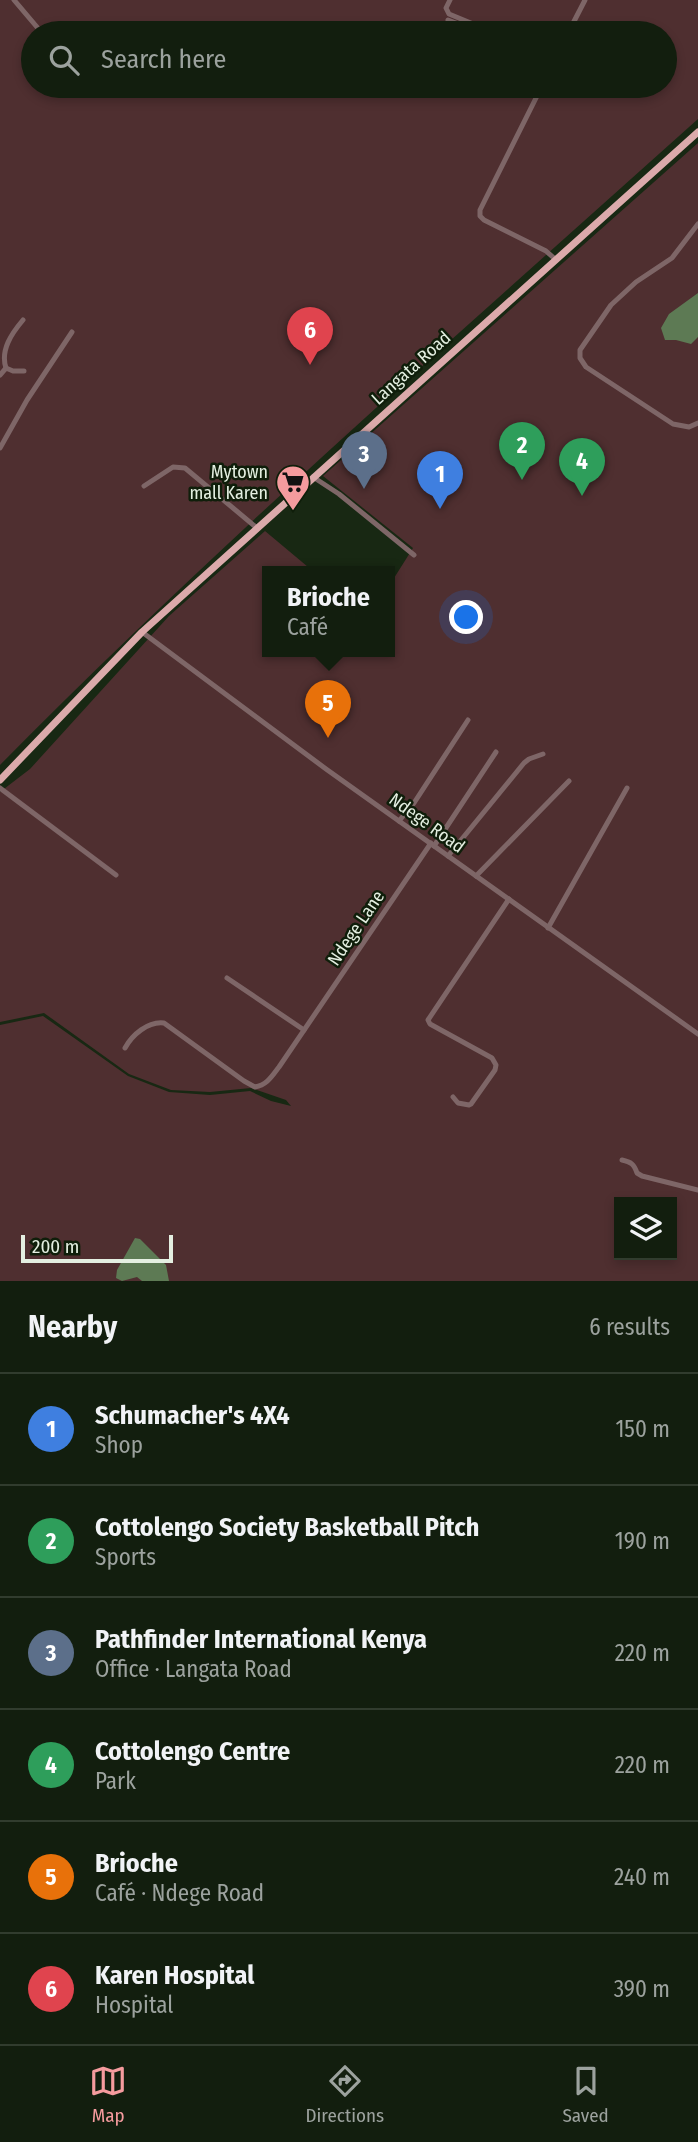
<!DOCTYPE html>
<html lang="en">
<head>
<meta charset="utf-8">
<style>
  body { margin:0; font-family:"Fira Sans Condensed",sans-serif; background:#1b2717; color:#f1f3f6 }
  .controls { position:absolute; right:21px; bottom:21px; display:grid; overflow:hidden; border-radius:0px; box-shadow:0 4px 10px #0003 }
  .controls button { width:63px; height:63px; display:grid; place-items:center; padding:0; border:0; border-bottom:2px solid #313c2e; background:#121e0e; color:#f1f3f6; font:35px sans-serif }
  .scale { position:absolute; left:21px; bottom:18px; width:152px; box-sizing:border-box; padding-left:7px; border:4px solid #e4efe1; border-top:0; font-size:19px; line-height:24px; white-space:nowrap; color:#e4efe1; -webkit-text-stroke:5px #0f1e0a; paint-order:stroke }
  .you { position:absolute; left:467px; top:618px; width:24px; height:24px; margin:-18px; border:5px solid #fff; border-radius:50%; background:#1a73e8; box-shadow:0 0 0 10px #1a73e833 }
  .badge { display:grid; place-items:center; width:46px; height:46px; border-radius:50%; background:#f59b9e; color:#fff; font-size:23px; font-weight:700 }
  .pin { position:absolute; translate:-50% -58px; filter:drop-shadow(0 2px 4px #0008) }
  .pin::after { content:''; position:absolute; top:37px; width:24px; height:21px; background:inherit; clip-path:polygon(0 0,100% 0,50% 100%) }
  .popup { position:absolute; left:262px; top:566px; width:133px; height:91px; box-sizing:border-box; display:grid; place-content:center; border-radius:0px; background:#121e0e; filter:drop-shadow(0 2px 5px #0005); font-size:23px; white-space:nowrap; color:#9ca29e }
  .popup b { font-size:26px; color:#f1f3f6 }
  .popup::after { content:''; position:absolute; left:50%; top:100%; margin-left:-14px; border:14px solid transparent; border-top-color:#121e0e }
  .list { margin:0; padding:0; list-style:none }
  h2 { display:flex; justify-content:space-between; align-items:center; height:91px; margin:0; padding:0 28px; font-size:30px }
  h2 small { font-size:23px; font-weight:400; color:#9ca29e }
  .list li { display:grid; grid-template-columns:46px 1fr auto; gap:21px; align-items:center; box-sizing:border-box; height:112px; padding:0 28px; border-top:2px solid #313c2e }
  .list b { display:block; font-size:26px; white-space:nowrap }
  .list p { margin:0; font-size:23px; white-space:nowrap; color:#9ca29e }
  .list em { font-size:23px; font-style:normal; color:#9ca29e }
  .icon { flex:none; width:38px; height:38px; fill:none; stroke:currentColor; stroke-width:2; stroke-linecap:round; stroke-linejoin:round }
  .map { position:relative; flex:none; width:698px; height:1281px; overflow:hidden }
  .search { position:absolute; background:#121e0e; box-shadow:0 4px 10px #0003; left:21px; right:21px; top:21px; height:77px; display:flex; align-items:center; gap:18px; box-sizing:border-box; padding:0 24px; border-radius:38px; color:#9ca29e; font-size:26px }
  .sheet { height:763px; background:#121e0e }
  nav { display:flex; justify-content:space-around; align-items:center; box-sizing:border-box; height:98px; border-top:2px solid #313c2e; background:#121e0e; font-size:19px; color:#9ca29e }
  nav a { display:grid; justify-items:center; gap:4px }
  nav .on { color:#f59b9e }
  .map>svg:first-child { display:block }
  .green { fill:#4f2f30; fill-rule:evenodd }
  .water { fill:#5d7a54 }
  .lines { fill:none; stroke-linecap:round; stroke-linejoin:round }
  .minor { stroke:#7e6667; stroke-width:5 }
  .major { stroke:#dbaaab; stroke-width:7 }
  .labels { text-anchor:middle; stroke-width:5; stroke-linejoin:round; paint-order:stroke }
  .street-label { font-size:18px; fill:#e4efe1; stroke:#0f1e0a }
  .poi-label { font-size:18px; fill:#e4efe1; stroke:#0f1e0a; text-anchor:end }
</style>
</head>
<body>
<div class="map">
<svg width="698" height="1281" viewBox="0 0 698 1281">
  <rect width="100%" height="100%" fill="#182813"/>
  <g class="green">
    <path d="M0,0H698V119C462,331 223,539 0,765ZM33,33H665V86H33Z"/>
    <path d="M698,143V1281H0V1025L43,1016L128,1076L169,1092L210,1095L250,1091L271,1101L291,1106L286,1100L251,1088L210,1092L171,1090L129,1074L44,1013L0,1022V792L30,769L169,616L265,531L314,572H267V652H389V586L413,548L323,476ZM619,1202H672V1255H619Z"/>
  </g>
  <g class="water">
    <path d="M698,293V337L691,344L676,340H665L661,328L669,314Z"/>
    <path d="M135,1238L140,1239L166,1265L169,1281H142L137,1277L122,1281L116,1278L117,1270Z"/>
  </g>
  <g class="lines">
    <g class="minor">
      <path d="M14,0L42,33"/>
      <path d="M450,0L446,8L449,14L495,33"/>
      <path d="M448,20L482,33"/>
      <path d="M568,33L585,0"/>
      <path d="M542,86L480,210V216L484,220L546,251L555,259"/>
      <path d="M698,224L672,258L636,282L611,305L580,350V358L586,367L673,424L689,427L698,423"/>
      <path d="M6,368C0,350 12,333 23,320"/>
      <path d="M0,375L6,368L13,371H24"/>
      <path d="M0,448L27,400L72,332"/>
      <path d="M313,477L339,494L414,555"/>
      <path d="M144,486L173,467L185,468L257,528"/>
      <path d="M142,632L326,769L698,1034"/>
      <path d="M0,788L116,875"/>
      <path d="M399,821L414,803L468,720"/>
      <path d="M434,846L496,752"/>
      <path d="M448,856L524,763L529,759L543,754"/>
      <path d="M476,876L569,781"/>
      <path d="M548,928L627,788"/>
      <path d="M227,978L304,1030"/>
      <path d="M125,1048C132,1035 148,1021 164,1023L244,1081L255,1087C267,1085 272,1076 279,1067L431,843"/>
      <path d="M453,1097L458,1103L469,1105L471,1104L495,1070L496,1065L492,1058L430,1024L428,1020L509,899"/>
      <path d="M622,1160C631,1162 634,1164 637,1173L642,1176L698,1190"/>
    </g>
    <path class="major" d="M0,780L142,632L698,132"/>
  </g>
  <defs>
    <g id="supermarket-pin" transform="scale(1.75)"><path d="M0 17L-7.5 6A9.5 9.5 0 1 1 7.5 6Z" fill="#f59b9e" stroke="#0f1e0a"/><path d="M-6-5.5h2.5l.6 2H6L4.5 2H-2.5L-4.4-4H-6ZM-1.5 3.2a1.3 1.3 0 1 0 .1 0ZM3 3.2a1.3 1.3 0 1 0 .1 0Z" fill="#111"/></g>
  </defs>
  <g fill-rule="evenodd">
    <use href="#supermarket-pin" x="293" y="482"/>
  </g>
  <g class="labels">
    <g class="street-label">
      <text transform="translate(411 368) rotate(-42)" y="6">Langata Road</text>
      <text transform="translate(427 823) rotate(36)" y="6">Ndege Road</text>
      <text transform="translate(356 928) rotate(-56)" y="6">Ndege Lane</text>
    </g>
    <g class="poi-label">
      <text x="268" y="478">Mytown<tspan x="268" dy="21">mall Karen</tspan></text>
    </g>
  </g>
</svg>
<div class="controls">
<button><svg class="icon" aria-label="layers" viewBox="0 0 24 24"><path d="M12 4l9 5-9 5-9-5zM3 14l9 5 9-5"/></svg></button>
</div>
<div class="scale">200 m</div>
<div class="you"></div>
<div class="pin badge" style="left:440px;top:509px;background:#3f7fe0">1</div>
<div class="pin badge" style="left:522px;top:480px;background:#2e9e5b">2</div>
<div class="pin badge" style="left:364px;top:489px;background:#5c6f8a">3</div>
<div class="pin badge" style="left:582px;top:496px;background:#2e9e5b">4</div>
<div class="pin badge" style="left:328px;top:738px;background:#e8710a">5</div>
<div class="popup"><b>Brioche</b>Café</div>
<div class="pin badge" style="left:310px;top:365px;background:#e0444e">6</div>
<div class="search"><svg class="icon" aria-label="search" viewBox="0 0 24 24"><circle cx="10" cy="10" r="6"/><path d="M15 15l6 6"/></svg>Search here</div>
</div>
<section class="sheet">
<h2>Nearby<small>6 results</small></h2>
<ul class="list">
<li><span class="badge" style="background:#3f7fe0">1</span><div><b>Schumacher's 4X4</b><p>Shop</p></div><em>150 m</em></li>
<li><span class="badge" style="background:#2e9e5b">2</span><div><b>Cottolengo Society Basketball Pitch</b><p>Sports</p></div><em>190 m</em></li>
<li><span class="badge" style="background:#5c6f8a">3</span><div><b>Pathfinder International Kenya</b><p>Office · Langata Road</p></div><em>220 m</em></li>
<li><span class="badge" style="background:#2e9e5b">4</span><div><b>Cottolengo Centre</b><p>Park</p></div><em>220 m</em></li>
<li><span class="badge" style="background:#e8710a">5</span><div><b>Brioche</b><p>Café · Ndege Road</p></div><em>240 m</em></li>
<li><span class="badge" style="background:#e0444e">6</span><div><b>Karen Hospital</b><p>Hospital</p></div><em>390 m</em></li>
</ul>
</section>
<nav>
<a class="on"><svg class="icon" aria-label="map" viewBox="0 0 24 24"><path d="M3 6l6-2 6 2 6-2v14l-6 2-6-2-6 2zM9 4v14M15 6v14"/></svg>Map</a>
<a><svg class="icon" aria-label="directions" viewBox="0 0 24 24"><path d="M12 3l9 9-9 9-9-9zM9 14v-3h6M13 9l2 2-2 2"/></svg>Directions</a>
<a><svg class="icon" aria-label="saved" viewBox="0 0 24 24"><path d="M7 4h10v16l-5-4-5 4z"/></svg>Saved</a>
</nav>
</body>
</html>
